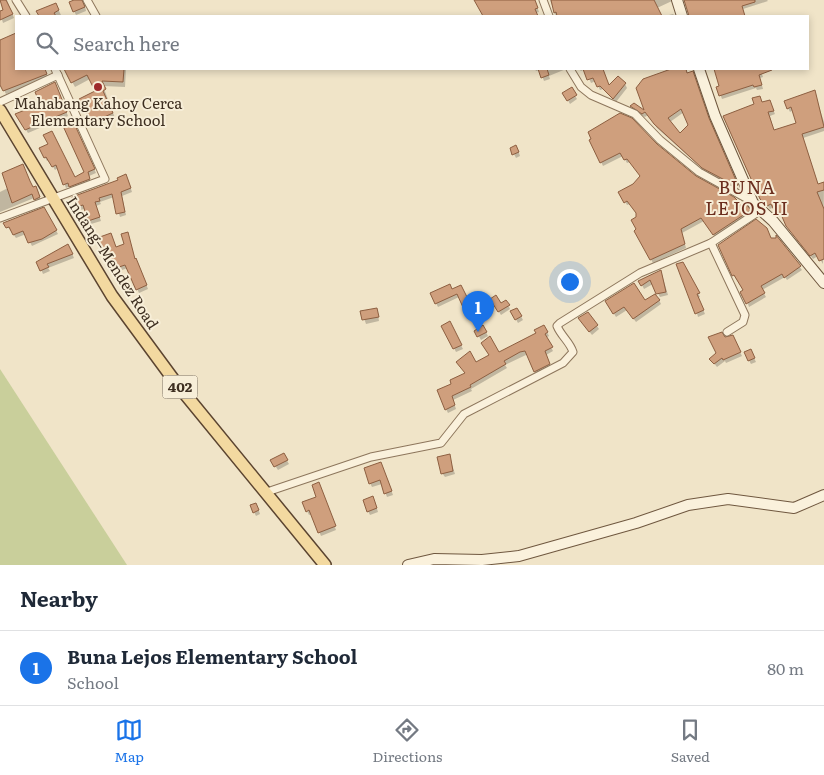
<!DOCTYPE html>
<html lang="en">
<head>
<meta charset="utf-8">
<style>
  body { margin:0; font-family:Literata,serif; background:#f6f6f7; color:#1f2937 }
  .you { position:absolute; left:569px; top:281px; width:18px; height:18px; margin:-12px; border:4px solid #fff; border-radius:50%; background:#1a73e8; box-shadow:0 0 0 8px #1a73e833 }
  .badge { display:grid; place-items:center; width:32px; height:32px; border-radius:50%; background:#1a73e8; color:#fff; font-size:16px; font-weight:700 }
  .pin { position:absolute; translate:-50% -41px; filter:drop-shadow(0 1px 2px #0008) }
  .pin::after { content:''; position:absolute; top:26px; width:18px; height:15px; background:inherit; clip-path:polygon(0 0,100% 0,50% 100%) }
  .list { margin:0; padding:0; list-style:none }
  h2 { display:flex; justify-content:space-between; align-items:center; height:65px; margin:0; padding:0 20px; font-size:21px }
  h2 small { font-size:16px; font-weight:400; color:#747a83 }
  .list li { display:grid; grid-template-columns:32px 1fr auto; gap:15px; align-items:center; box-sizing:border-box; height:75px; padding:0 20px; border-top:1px solid #e0e1e3 }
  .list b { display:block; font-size:19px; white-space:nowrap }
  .list p { margin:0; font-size:16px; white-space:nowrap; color:#747a83 }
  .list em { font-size:16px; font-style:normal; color:#747a83 }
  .icon { flex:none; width:28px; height:28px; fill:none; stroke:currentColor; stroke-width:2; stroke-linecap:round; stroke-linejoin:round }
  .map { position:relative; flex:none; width:824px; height:565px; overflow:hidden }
  .search { position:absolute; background:#fff; box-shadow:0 2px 8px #0003; left:15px; right:15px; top:15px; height:55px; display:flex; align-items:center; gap:12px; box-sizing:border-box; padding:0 18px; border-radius:0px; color:#747a83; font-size:19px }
  .sheet { height:140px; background:#fff }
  nav { display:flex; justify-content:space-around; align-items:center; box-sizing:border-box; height:70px; border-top:1px solid #e0e1e3; background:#fff; font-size:14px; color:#747a83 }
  nav a { display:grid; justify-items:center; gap:2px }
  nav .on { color:#1a73e8 }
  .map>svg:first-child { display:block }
  .green { fill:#c9cf9b }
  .shadow { fill:#0003; fill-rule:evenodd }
  .building { fill:#cf9f7d; stroke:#8d5f41; fill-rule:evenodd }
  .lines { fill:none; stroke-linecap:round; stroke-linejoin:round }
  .street-casing { stroke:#8d765c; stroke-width:9 }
  .secondary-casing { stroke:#6f573f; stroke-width:12 }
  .primary-casing { stroke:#5b4430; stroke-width:14 }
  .street { stroke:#faf1dc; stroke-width:7 }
  .secondary { stroke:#faf1dc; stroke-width:10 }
  .primary { stroke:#f3d9a0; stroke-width:11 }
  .poi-dot { fill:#9e2a2b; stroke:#f7eed8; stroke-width:2 }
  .labels { text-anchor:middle; stroke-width:4; stroke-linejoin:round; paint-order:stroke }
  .shield { fill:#f7eed8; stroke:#756857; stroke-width:1 }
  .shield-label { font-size:14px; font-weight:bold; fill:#3d2e20 }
  .poi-label { font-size:15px; fill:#3d2e20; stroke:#f7eed8 }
  .street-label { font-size:15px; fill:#3d2e20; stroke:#f7eed8 }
  .quarter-label { font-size:18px; letter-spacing:1px; fill:#6b2e1e; stroke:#f7eed8 }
</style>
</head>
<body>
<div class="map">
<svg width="824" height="565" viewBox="0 0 824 565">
  <rect width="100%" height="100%" fill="#f0e4c8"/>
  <path class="green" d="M0,369L127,565H0Z"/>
  <g class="shadow">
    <path d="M0,0H7L14,18L3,23L0,13L5,10Z"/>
    <path d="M78,0H84L86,11L76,15L74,11Z"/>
    <path d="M475,0H535L539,12L536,13L537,16H483Z"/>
    <path d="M550,0H672V1L657,8L661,16H556Z"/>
    <path d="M686,0H767L768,1L743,9L745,16H691Z"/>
    <path d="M58,9L61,15L59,16H41L38,12Z"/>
    <path d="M673,14L675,16H665Z"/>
    <path d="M16,34V69H45L48,78L6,94L1,84L0,41Z"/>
    <path d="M65,69H126L125,87L103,86L115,118L94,127L92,122L97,92L90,79L75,87Z"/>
    <path d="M535,69H566L549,76L550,79L544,81L540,70L536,71Z"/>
    <path d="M579,69H603L609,87L625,84L627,88L616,102L603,89L600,90L596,81L591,83L585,69L581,71Z"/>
    <path d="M667,69H686L738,189L705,171L657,128L648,115L645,117L633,110L631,106L634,104L647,114L669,72ZM684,112L690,126L680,135L670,122Z"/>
    <path d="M713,69H731L733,76L753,69H760L763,77L760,78L763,89L757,90L756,88L722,99L718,88L721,87L717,72Z"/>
    <path d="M57,87L68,116L28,133L17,115L42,104Z"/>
    <path d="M571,89L577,99L570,104L564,93Z"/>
    <path d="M814,91L824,122V131L803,138L818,185L824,183L823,264L818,256L813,259L790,230L783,215L779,217L774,207L770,209L764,202L756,105L760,97L762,103L771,105L775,114L770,116L774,132L798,123L793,110L790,112L788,108Z"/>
    <path d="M75,127L96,173L89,176L91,183L72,190L70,186L66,188L58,168L55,170L49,160L47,161L40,149L74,178L86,173Z"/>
    <path d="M591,141L678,165L742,206H745L752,215L716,238L704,221L682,233L686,248L653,263L635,231L638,230L637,214L630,204L627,205L620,192L634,184L641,176L630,162L627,163L623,156L603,166Z"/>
    <path d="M518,150L520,156L516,158L514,154Z"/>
    <path d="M128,180L132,192L122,196L126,215L120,217L114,197L100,202L101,204L96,206L101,221L91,224L85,209L79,210L74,198Z"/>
    <path d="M8,188L33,189L38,191L41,201L37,203L34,198L0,212V192Z"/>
    <path d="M44,209L58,234L32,246L26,234L16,238L5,223Z"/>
    <path d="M777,238L802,270L787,280L785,277L762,290L766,297L749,307L744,291L734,276L720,245Z"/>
    <path d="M116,248L138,264L148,289L139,293L128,268L113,273L111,270Z"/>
    <path d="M70,249L74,258L48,268L50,271L43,274L38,262Z"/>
    <path d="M685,267L700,297L698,298L705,314L698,317Z"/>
    <path d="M661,271L668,295L660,297L653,284L644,289L640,281Z"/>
    <path d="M461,286L469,304L470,299L478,313L469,317L459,297L438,307L436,303Z"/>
    <path d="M491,299L500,305L506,301L510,309L501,315Z"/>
    <path d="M659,300L661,304L636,322L627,310L616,317L607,302Z"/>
    <path d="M377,309L379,321L366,324L362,312Z"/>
    <path d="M517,309L523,320L518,323L512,312Z"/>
    <path d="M582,322L597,326L599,329L592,335Z"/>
    <path d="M449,323L463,349L456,352L443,326Z"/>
    <path d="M544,326L549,336L546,338L553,351L546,355L551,368L537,375L528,354L505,365L507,368L471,389L472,391L453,400L456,409L448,413L446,409L453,385L476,364L537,333Z"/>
    <path d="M483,327L488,336L481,340L476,331Z"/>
    <path d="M724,338L734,340L742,356L726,363L725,361L717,367L713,362Z"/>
    <path d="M745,353L752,354L756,362L751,364Z"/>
    <path d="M283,454L289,464L278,470L272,461Z"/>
    <path d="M449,456L455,474L445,477L442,473Z"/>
    <path d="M383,468L393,495L387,497L382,484L372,487L370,483Z"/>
    <path d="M319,486L336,530L321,536L312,514L309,515L307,511L317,497Z"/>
    <path d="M375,502L378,512L370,515L368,511Z"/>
    <path d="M258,508L260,514L256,516L254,512Z"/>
  </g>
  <g class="building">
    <path d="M0,0H6L13,14L0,20V11L3,10Z"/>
    <path d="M74,0H82L85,7L73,12L69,2Z"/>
    <path d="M474,0H535L538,8L535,9L538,16H483Z"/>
    <path d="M551,0H654L662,16H557L556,12L554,13Z"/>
    <path d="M684,0H755V2L742,6L745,16H689Z"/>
    <path d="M56,3L59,10L54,13L56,16H39L36,11Z"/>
    <path d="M16,33V69H45L47,74L3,91L0,85V40Z"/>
    <path d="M64,69H124L123,82L102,81L106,89L103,91L113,113L91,123L79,99L95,91L87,75L71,83Z"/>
    <path d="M538,69H547L549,75L541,78Z"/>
    <path d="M583,69H603L609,85L618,76L626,83L613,99L600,86L597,87L593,78L587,80Z"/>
    <path d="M671,69H686L687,73L693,71L709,118L738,185L736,186L702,168L654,124L645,112L642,114L630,106L634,103L644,110L636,88L643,79ZM681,109L688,125L680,133L668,118Z"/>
    <path d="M714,69H772V70L759,75L762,85L754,87L753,85L719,96L716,87L719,86Z"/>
    <path d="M55,82L67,112L25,130L15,114L40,104L35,92Z"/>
    <path d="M572,87L577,95L567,101L562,93Z"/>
    <path d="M815,90L824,127L802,134L818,184L824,182V190L817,192L824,209V259L819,261L815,253L810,256L786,226L780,212L776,214L771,204L767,206L760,199L723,116L754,104L752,98L760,96L762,102L770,100L774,111L768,112L774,130L796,123L791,107L787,109L784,101Z"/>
    <path d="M620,113L632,118L657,144L696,176L734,197L742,205L746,204L751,210L713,235L701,218L681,229L685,244L650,260L634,231L636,229L631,220L636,217V213L627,201L624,203L618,192L633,184L640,176L627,159L624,160L620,153L600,163L589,140L591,139L588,132Z"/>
    <path d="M73,121L95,169L88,172L90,179L69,187L68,183L63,185L56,165L52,167L46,157L44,158L39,148L48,144L43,135L52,131L75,177L84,172L63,126Z"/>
    <path d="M516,145L519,152L512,155L510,148Z"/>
    <path d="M23,164L30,181L33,187L36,186L40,197L34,200L32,194L12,203L2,173Z"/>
    <path d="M126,174L131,188L121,192L125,212L116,214L112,194L99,198L100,201L95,202L100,217L88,221L83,205L76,207L72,197L118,180L117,178Z"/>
    <path d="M44,207L57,230L42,239L28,243L23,231L13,235L9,227L6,228L3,223Z"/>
    <path d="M756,219L767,228L771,238H776V235L801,266L784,278L782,274L761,286L765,293L746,304L740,292L743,290L734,275L732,276L718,245Z"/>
    <path d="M128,232L135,259L136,258L147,285L136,290L125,265L110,270L97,238L111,233L116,247L124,244L121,234Z"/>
    <path d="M68,244L73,254L47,264L49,267L40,271L36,262Z"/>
    <path d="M683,262L700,293L697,294L704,310L695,314L676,264Z"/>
    <path d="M661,270L666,292L656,294L650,280L641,286L638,281Z"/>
    <path d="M634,283L645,300L655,294L660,300L633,319L624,307L613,314L605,301Z"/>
    <path d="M450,284L452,289L461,285L469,301L470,295L477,309L466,314L457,294L435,304L430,293Z"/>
    <path d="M496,295L501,303L506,300L510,305L498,312L490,299Z"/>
    <path d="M377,308L379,317L362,320L360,311Z"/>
    <path d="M517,308L522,316L515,320L510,311Z"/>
    <path d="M588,312L598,325L589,332L578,318Z"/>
    <path d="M450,321L462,345L453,349L441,326Z"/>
    <path d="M483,325L487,332L477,337L474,331Z"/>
    <path d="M544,325L548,332L545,334L553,347L545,351L550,364L534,372L525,351L520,352L504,361L506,364L470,385L471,387L452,396L455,405L445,410L437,390L451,384L450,380L465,373L456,362L470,351L476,362L489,355L481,343L490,336L499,352L536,333L534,330Z"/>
    <path d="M722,332L725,337L733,335L741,352L723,360L722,358L714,364L709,359L716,353L708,337Z"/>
    <path d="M751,349L755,358L748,361L744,352Z"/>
    <path d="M284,453L288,460L274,467L270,460Z"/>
    <path d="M450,454L453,471L441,474L437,457Z"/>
    <path d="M381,462L392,491L384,494L380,480L369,484L364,468Z"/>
    <path d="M319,482L336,526L318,533L309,510L306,512L302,502L316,497L312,485Z"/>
    <path d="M373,496L377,508L367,512L363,500Z"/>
    <path d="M256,503L259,510L253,513L250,505Z"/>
  </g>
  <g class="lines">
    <g class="street-casing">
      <g id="street">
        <path d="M16,0L26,16"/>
        <path d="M87,0L96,16"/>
        <path d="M543,0L549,16"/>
        <path d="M570,69L581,87L591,95L635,114L660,140L699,172L753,202"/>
        <path d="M0,102L58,75"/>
        <path d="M0,218L105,179L55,69"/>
        <path d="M711,243L745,315L743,322L727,332"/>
        <path d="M267,492L371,457L441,443L464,414L563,363L573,352C570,342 561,336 557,326L560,323L640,273L711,243L761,210"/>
      </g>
    </g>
    <g class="secondary-casing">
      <g id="secondary">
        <path d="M677,0L682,16"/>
        <path d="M699,69L715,116L753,203L773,221L824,283"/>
        <path d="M408,565L434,559L482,560L519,556L636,523L688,505L728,499L794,508L824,495"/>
      </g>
    </g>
    <g class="primary-casing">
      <path id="primary" d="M0,110L112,296L176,383L325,565"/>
    </g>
    <use href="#street" class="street"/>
    <use href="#secondary" class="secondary"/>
    <use href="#primary" class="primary"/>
  </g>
  <circle class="poi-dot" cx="98" cy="87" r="5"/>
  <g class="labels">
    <rect class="shield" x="162.5" y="375.5" width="35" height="23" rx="4"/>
    <g class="shield-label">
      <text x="180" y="392">402</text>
    </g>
    <g class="poi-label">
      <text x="98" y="109">Mahabang Kahoy Cerca<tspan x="98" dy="17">Elementary School</tspan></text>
    </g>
    <g class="street-label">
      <text transform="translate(112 263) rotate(57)" y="5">Indang–Mendez Road</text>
    </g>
    <g class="quarter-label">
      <text x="747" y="194">BUNA<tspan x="747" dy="21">LEJOS II</tspan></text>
    </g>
  </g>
</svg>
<div class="you"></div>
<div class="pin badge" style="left:478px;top:332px">1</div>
<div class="search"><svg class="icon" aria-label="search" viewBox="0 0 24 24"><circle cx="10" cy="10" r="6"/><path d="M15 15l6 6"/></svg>Search here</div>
</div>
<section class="sheet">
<h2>Nearby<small></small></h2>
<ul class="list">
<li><span class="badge">1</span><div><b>Buna Lejos Elementary School</b><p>School</p></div><em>80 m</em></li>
</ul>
</section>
<nav>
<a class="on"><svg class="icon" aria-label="map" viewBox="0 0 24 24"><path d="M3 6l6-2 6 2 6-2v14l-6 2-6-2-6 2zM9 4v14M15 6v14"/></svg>Map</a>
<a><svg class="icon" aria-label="directions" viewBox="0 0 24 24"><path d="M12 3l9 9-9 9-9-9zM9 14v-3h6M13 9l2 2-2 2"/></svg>Directions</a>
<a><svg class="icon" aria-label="saved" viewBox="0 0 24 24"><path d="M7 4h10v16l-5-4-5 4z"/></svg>Saved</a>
</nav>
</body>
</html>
